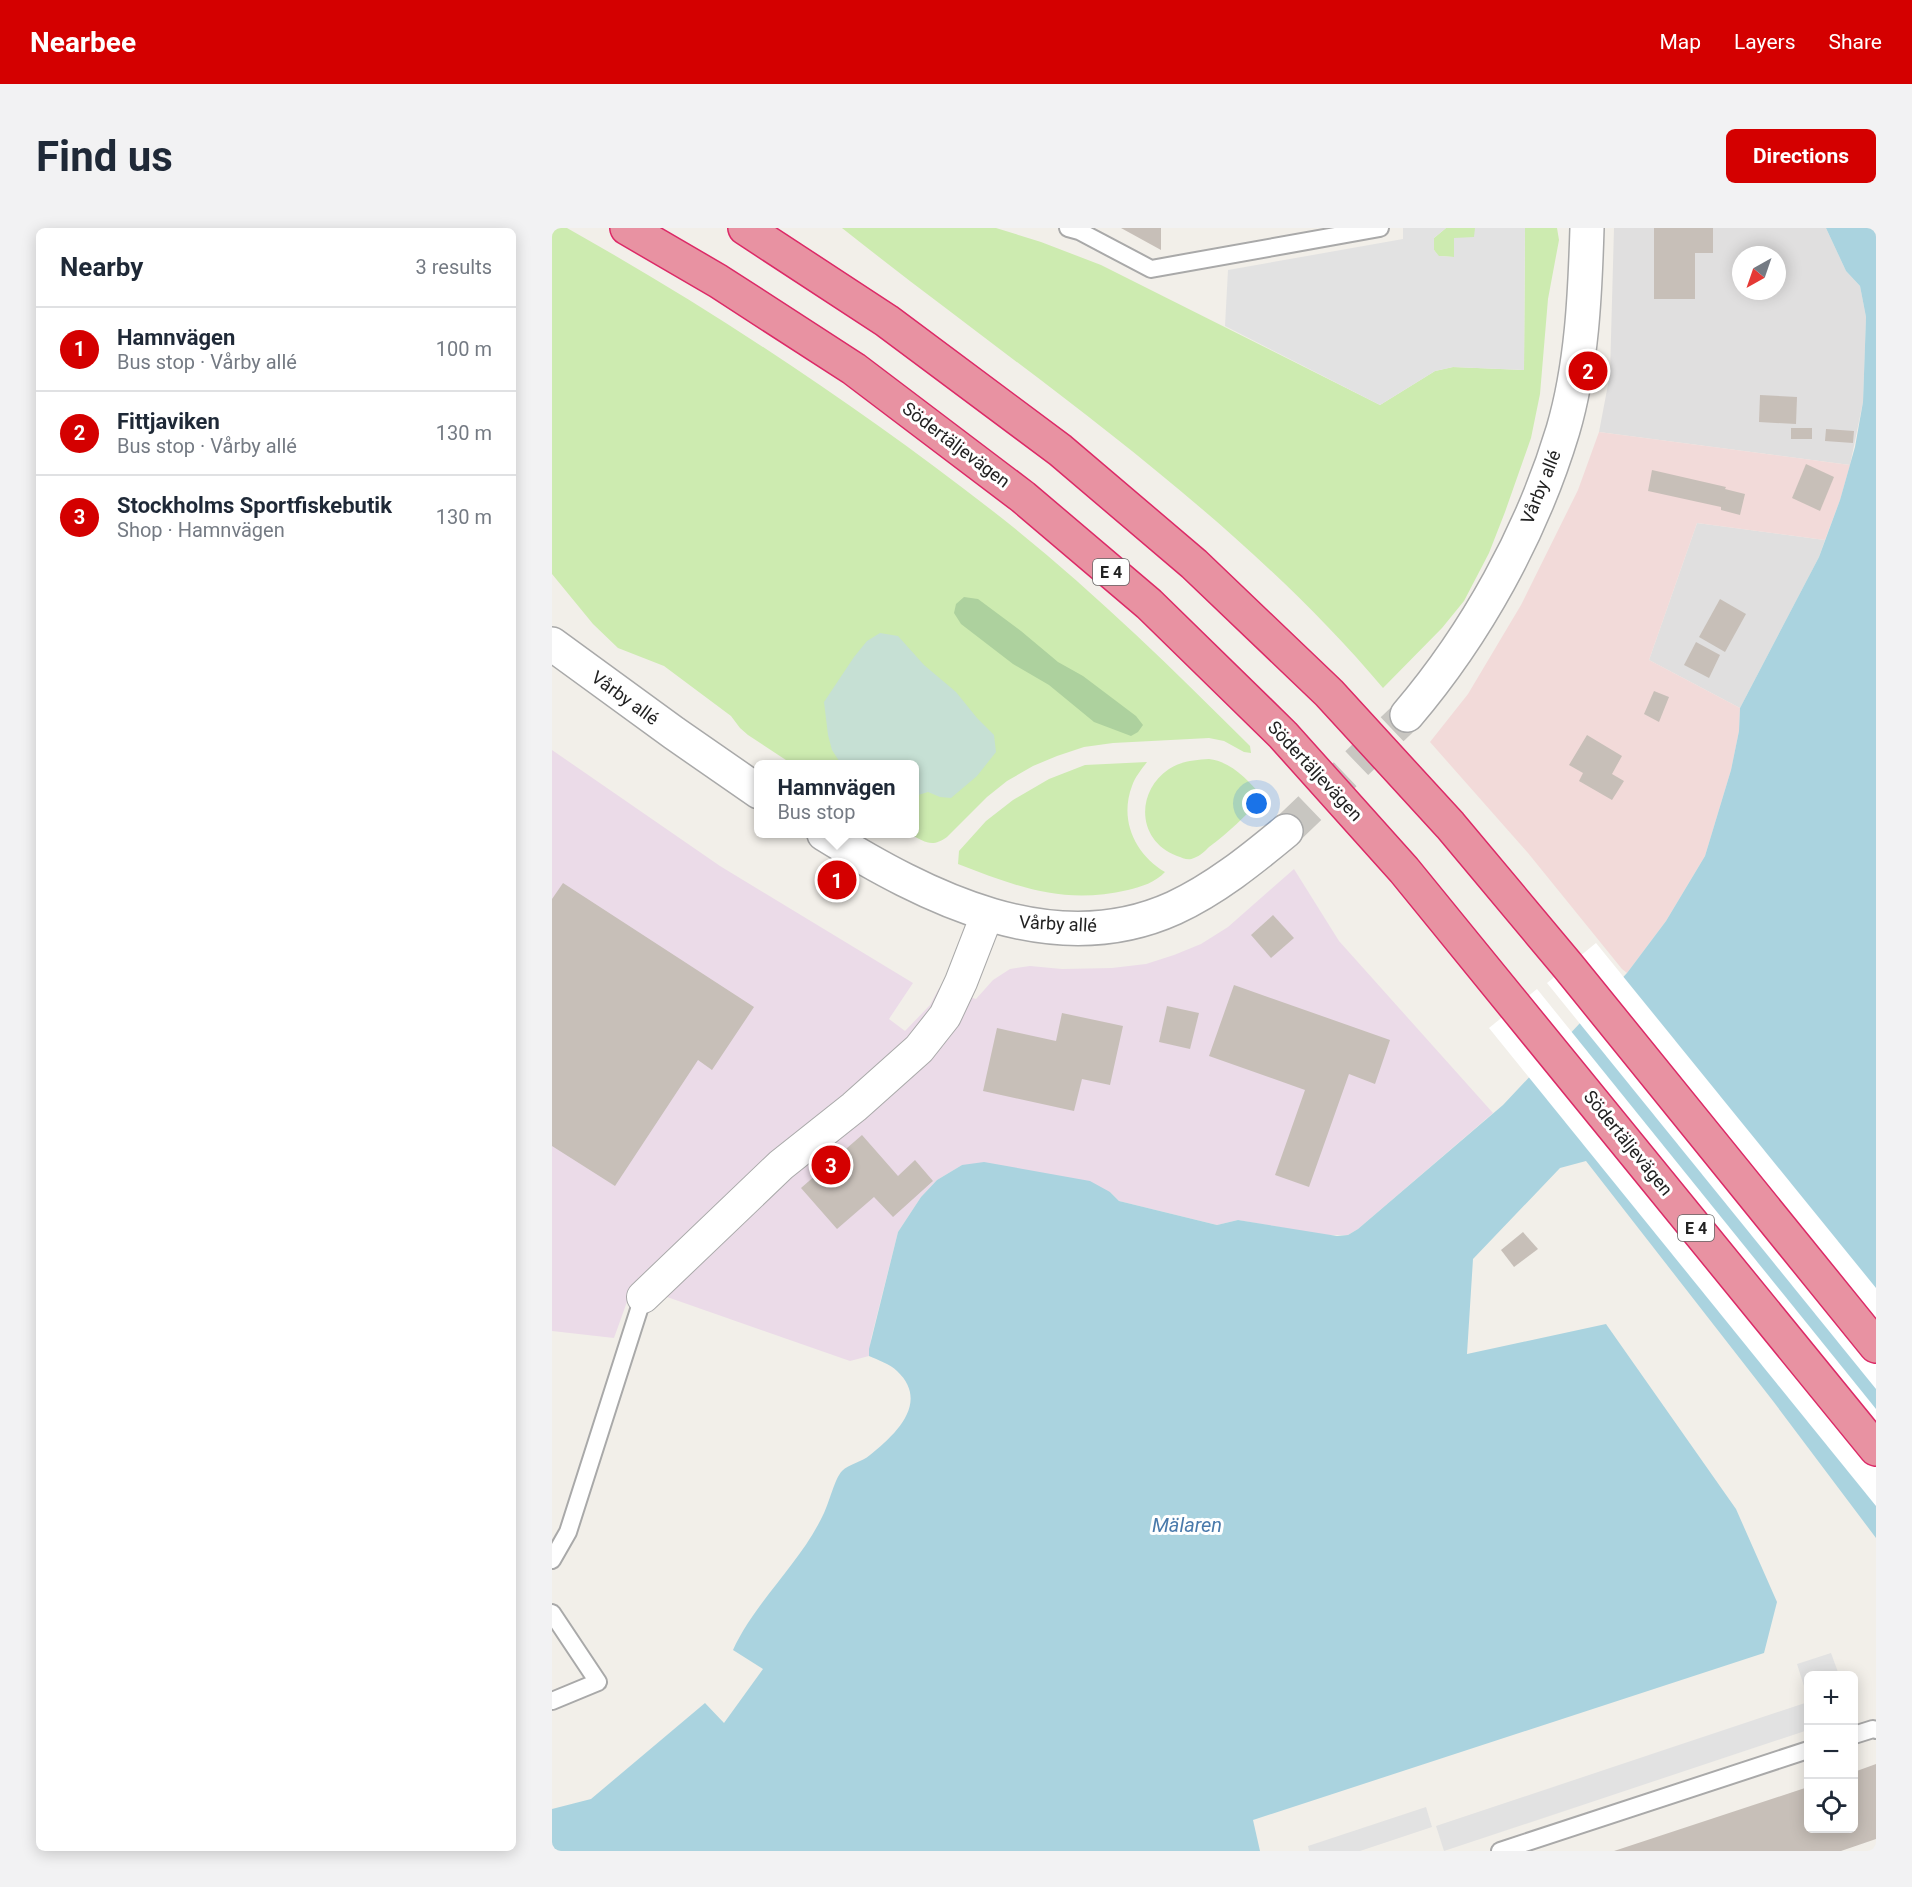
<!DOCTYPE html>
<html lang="en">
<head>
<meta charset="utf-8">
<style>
  body { margin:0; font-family:Roboto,sans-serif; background:#f2f2f3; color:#1f2937 }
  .controls { position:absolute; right:18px; bottom:18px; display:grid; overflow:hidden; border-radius:9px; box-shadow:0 3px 15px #0003 }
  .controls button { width:54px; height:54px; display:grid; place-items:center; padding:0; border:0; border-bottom:2px solid #e0e1e3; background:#fff; color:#1f2937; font:30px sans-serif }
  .compass { position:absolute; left:1180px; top:18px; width:54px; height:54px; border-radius:50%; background:#fff; box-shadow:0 3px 15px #0003; rotate:220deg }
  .you { position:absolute; left:705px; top:576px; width:21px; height:21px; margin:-15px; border:4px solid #fff; border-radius:50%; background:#1a73e8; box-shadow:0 0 0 9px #1a73e833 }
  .badge { display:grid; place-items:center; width:39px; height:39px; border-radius:50%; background:#d40000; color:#fff; font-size:20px; font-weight:700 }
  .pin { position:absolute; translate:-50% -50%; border:3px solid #fff; box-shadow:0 2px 6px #0006 }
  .popup { position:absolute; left:202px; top:532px; width:165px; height:78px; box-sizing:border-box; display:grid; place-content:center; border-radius:9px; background:#fff; filter:drop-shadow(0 2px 4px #0005); font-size:20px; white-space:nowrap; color:#747a83 }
  .popup b { font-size:22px; color:#1f2937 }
  .popup::after { content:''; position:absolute; left:50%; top:100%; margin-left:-12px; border:12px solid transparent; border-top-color:#fff }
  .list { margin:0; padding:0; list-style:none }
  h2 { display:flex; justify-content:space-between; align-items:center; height:78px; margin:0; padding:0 24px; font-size:26px }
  h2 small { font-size:20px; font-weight:400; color:#747a83 }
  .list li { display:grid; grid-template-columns:39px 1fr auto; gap:18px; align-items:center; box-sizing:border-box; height:84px; padding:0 24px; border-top:2px solid #e0e1e3 }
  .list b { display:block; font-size:22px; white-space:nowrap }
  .list p { margin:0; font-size:20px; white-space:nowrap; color:#747a83 }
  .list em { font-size:20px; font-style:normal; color:#747a83 }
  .icon { flex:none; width:33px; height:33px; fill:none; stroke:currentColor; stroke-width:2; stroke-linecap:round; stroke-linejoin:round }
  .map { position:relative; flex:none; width:1324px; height:1623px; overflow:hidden; border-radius:9px }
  header { display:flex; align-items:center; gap:36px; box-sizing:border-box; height:84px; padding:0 30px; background:#d40000; color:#fff }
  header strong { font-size:28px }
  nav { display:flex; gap:33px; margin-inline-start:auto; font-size:21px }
  .intro { display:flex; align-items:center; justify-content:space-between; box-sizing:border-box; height:144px; padding:0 36px }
  h1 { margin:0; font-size:42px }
  .button { padding:15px 27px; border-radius:9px; background:#d40000; color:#fff; font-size:21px; font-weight:700 }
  main { display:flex; gap:36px; padding:0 36px }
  aside { flex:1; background:#fff; border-radius:9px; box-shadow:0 3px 15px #0003 }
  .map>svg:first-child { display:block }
  .residential { fill:#e0dfdf; fill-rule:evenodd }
  .commercial { fill:#f2dad9 }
  .industrial { fill:#ebdbe8 }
  .grass { fill:#cdebb0 }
  .forest { fill:#add19e }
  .wetland { fill:#c6e0d4 }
  .parking { fill:#e2e2e2 }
  .water { fill:#aad3df }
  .pier { fill:#fff }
  .building { fill:#c7bfb8 }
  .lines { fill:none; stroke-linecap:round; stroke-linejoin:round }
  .tertiary-tunnel { stroke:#c8c6c1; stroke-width:33; stroke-dasharray:33 16; stroke-linecap:butt }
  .service-casing { stroke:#a9a9a9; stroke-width:20 }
  .minor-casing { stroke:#a9a9a9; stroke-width:34 }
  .tertiary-casing { stroke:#a9a9a9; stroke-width:36 }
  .motorway-casing { stroke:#dc2a67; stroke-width:36 }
  .service { stroke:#fff; stroke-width:16 }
  .minor { stroke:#fff; stroke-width:32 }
  .tertiary { stroke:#fff; stroke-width:33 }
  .motorway { stroke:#e892a2; stroke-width:33 }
  .labels { text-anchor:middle; stroke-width:6; stroke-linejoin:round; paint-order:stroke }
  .shield { fill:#fff; stroke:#646464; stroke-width:1.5 }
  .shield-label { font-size:16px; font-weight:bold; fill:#222 }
  .street-label { font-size:18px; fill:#222; stroke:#fff }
  .water-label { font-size:20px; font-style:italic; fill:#4a7aab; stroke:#fff }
</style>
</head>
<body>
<header>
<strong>Nearbee</strong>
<nav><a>Map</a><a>Layers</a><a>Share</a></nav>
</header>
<div class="intro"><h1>Find us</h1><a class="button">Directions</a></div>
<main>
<aside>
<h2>Nearby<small>3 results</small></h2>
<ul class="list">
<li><span class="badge">1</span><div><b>Hamnvägen</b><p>Bus stop · Vårby allé</p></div><em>100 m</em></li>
<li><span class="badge">2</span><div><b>Fittjaviken</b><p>Bus stop · Vårby allé</p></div><em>130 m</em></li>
<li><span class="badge">3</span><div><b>Stockholms Sportfiskebutik</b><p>Shop · Hamnvägen</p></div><em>130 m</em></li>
</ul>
</aside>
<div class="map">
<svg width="1324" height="1623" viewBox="0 0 1324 1623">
  <rect width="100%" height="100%" fill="#f2efe9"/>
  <g class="residential">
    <path d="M1062,0H1274L1294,43L1308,58L1314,89L1311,174L1298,237L1047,204L1058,146ZM1189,27H1225V63H1189Z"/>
    <path d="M1145,295L1273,312L1267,329L1188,480L1097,432Z"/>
  </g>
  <path class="commercial" d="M1047,204L1298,237L1288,272L1273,312L1145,295L1097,432L1188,480L1187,503L1179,542L1153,628L1114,693L1075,745L1070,741L976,625L878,514L916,466L969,377L1026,262Z"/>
  <path class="industrial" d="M0,522L168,638L361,755L337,791L353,803L378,777L387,760L424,771L441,752L458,741L478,738L510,741L560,740L594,736L622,727L649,716L676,699L742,641L787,713L941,885L806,1001L796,1007H772L686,992L665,997L567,973L558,964L410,937L385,952L369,969L346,1004L319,1111L317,1128L298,1133L81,1057L62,1110L0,1103Z"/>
  <g class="grass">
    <path d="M0,0H15C168,86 313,183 451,291C538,360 619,439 698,518L699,525L692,524L672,513L657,510L561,515L532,519L505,528L481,538L455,553L435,569L395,609C380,620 373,614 358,606H363V536H240L196,507L188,500L179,488L112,438L66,420L41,396L0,346Z"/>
    <path d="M290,0H444L489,14L549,37L828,177L883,143L901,139L972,142L973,0H1005L1007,12L996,71L988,166L979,210L953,284L937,325L912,373L890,400L831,460C678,279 475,147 290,0Z"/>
    <path d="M894,0H923V9L902,29L886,28L882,22V10Z"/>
    <path d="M657,531C681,534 696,553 712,570C693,587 677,605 657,619C653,623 648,628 642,630C636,633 631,630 625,628C585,613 583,564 617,541C629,533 643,532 657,531Z"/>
    <path d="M595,534C589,542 583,549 580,558C567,592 583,626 613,644C604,654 589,659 576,662C511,677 466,659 406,636L407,623L434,593L461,572L497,551L533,537Z"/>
  </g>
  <path class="forest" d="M412,369L426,371L469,403L506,434L531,448L584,488L591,497L586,504L579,508L542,494L497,457L461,436L409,396L402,385L404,376Z"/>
  <path class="wetland" d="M328,405L346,408L372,437L404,464L425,490L442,507L444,524L425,548L399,570L388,569L376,564L363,568V536H289L280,522L276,507L272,474L302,429L315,413Z"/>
  <g class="parking">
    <path d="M851,0H894L882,10V22L887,28L902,29V10L922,9L923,0H973L972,142L901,139L883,143L828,177L673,98L676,42L851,11Z"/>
    <path d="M1279,1425L1287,1447L1256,1448V1471L1245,1436Z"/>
    <path d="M1256,1474V1502L892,1623L884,1598Z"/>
    <path d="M874,1579L880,1599L808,1623H757L756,1618Z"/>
  </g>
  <path class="water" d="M1274,0H1324V1310L1221,1173L1034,933L1008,940L921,1031L915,1126L1054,1096L1184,1281L1225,1374L1212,1425L701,1592L708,1623H0V1581L39,1571L153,1475L172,1495L211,1441L181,1422C204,1372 249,1335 272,1285C277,1275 283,1250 290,1243C297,1236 310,1234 318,1227C344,1206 378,1174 345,1143C338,1136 326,1132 317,1128V1121L346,1004L369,969L385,952L410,937L432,934L538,953L558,964L567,973L665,997L686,992L785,1008L796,1007L806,1001L951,877L1075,745L1114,693L1153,628L1179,542L1187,503L1188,480L1267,329L1288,272L1303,219L1311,174L1314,89L1308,58L1294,43Z"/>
  <g class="pier">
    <path d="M1044,715L1324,1060V1161L995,755Z"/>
    <path d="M985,761L1324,1181V1278L937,800Z"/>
  </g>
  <g class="building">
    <path d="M569,0H609V22Z"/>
    <path d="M1102,0H1161V25H1143V71H1102Z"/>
    <path d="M1208,167L1245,169L1244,196L1207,194Z"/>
    <rect x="1239" y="200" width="21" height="11"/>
    <path d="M1274,201L1302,203L1301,215L1273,213Z"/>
    <path d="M1254,236L1282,249L1268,283L1240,270Z"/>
    <path d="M1100,242L1174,259L1173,261L1193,266L1188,287L1169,282V279L1096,263Z"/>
    <path d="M1168,371L1194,386L1173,424L1147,409Z"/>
    <path d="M1144,414L1168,427L1157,450L1132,437Z"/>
    <path d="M1102,463L1117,469L1107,494L1092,486Z"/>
    <path d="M1035,507L1070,528L1060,546L1072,553L1060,572L1027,553L1031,545L1017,537Z"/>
    <path d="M11,655L202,779L160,842L146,832L63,958L0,918V671Z"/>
    <path d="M721,687L742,710L719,730L699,707Z"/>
    <path d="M682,757L838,812L823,856L797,846L757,959L723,947L753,862L657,828Z"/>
    <path d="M615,778L647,785L638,821L607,814Z"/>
    <path d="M510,785L571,798L558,857L530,851L522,883L431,863L445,800L504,813Z"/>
    <path d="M310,907L346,948L363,932L381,953L341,989L322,969L285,1001L249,960Z"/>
    <path d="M971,1004L986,1021L962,1039L949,1022Z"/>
    <path d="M1324,1536V1611L1289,1623H1062L1256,1559V1600H1302V1544Z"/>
  </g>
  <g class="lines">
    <path class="tertiary-tunnel" d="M734,603L855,487"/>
    <g class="service-casing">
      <g id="service">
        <path d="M516,0L527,3L599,41L828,0"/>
        <path d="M0,1332L16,1304L91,1069"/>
        <path d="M0,1385L46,1454L0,1473"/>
        <path d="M1302,1507L1321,1501L1324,1502"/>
        <path d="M948,1623L1256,1522"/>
      </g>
    </g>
    <g class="minor-casing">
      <path id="minor" d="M91,1069L229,937L302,879L367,821L393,788L409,754L435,687"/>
    </g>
    <g class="tertiary-casing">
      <g id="tertiary">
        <path d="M0,416L122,505L207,564"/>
        <path d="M855,487C924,406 980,305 1011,202C1030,137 1033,67 1035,0"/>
        <path d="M272,606C374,669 501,735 622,680C663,661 699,632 734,603"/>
      </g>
    </g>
    <g class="motorway-casing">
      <g id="motorway">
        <path d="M75,0L166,53L302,141L471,269L597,376L731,507L852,642L1324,1221"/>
        <path d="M193,0L335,93L508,222L642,336L777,465L898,597L1016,738L1324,1118"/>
      </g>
    </g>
    <use href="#service" class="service"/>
    <use href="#minor" class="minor"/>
    <use href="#tertiary" class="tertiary"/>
    <use href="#motorway" class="motorway"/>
  </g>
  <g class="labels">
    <g class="shield">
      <rect x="541" y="331" width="36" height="26" rx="4.5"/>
      <rect x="1126" y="987" width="36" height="26" rx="4.5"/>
    </g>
    <g class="shield-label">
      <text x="559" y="350">E 4</text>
      <text x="1144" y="1006">E 4</text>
    </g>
    <g class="street-label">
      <text transform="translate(404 217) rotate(37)" y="6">Södertäljevägen</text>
      <text transform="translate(989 259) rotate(-68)" y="6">Vårby allé</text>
      <text transform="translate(73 470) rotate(36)" y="6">Vårby allé</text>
      <text transform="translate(763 543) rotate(47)" y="6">Södertäljevägen</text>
      <text transform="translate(506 696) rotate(3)" y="6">Vårby allé</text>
      <text transform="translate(1076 915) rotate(51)" y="6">Södertäljevägen</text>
    </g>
    <g class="water-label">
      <text x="635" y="1304">Mälaren</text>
    </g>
  </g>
</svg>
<div class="controls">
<button>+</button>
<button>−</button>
<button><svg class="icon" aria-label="locate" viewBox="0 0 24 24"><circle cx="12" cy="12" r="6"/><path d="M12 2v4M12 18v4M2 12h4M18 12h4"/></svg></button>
</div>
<svg class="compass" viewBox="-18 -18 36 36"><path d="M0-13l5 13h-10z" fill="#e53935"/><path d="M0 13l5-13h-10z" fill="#747a83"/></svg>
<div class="you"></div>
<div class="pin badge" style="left:285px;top:652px">1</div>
<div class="popup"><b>Hamnvägen</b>Bus stop</div>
<div class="pin badge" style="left:1036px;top:143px">2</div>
<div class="pin badge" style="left:279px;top:937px">3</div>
</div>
</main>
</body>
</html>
